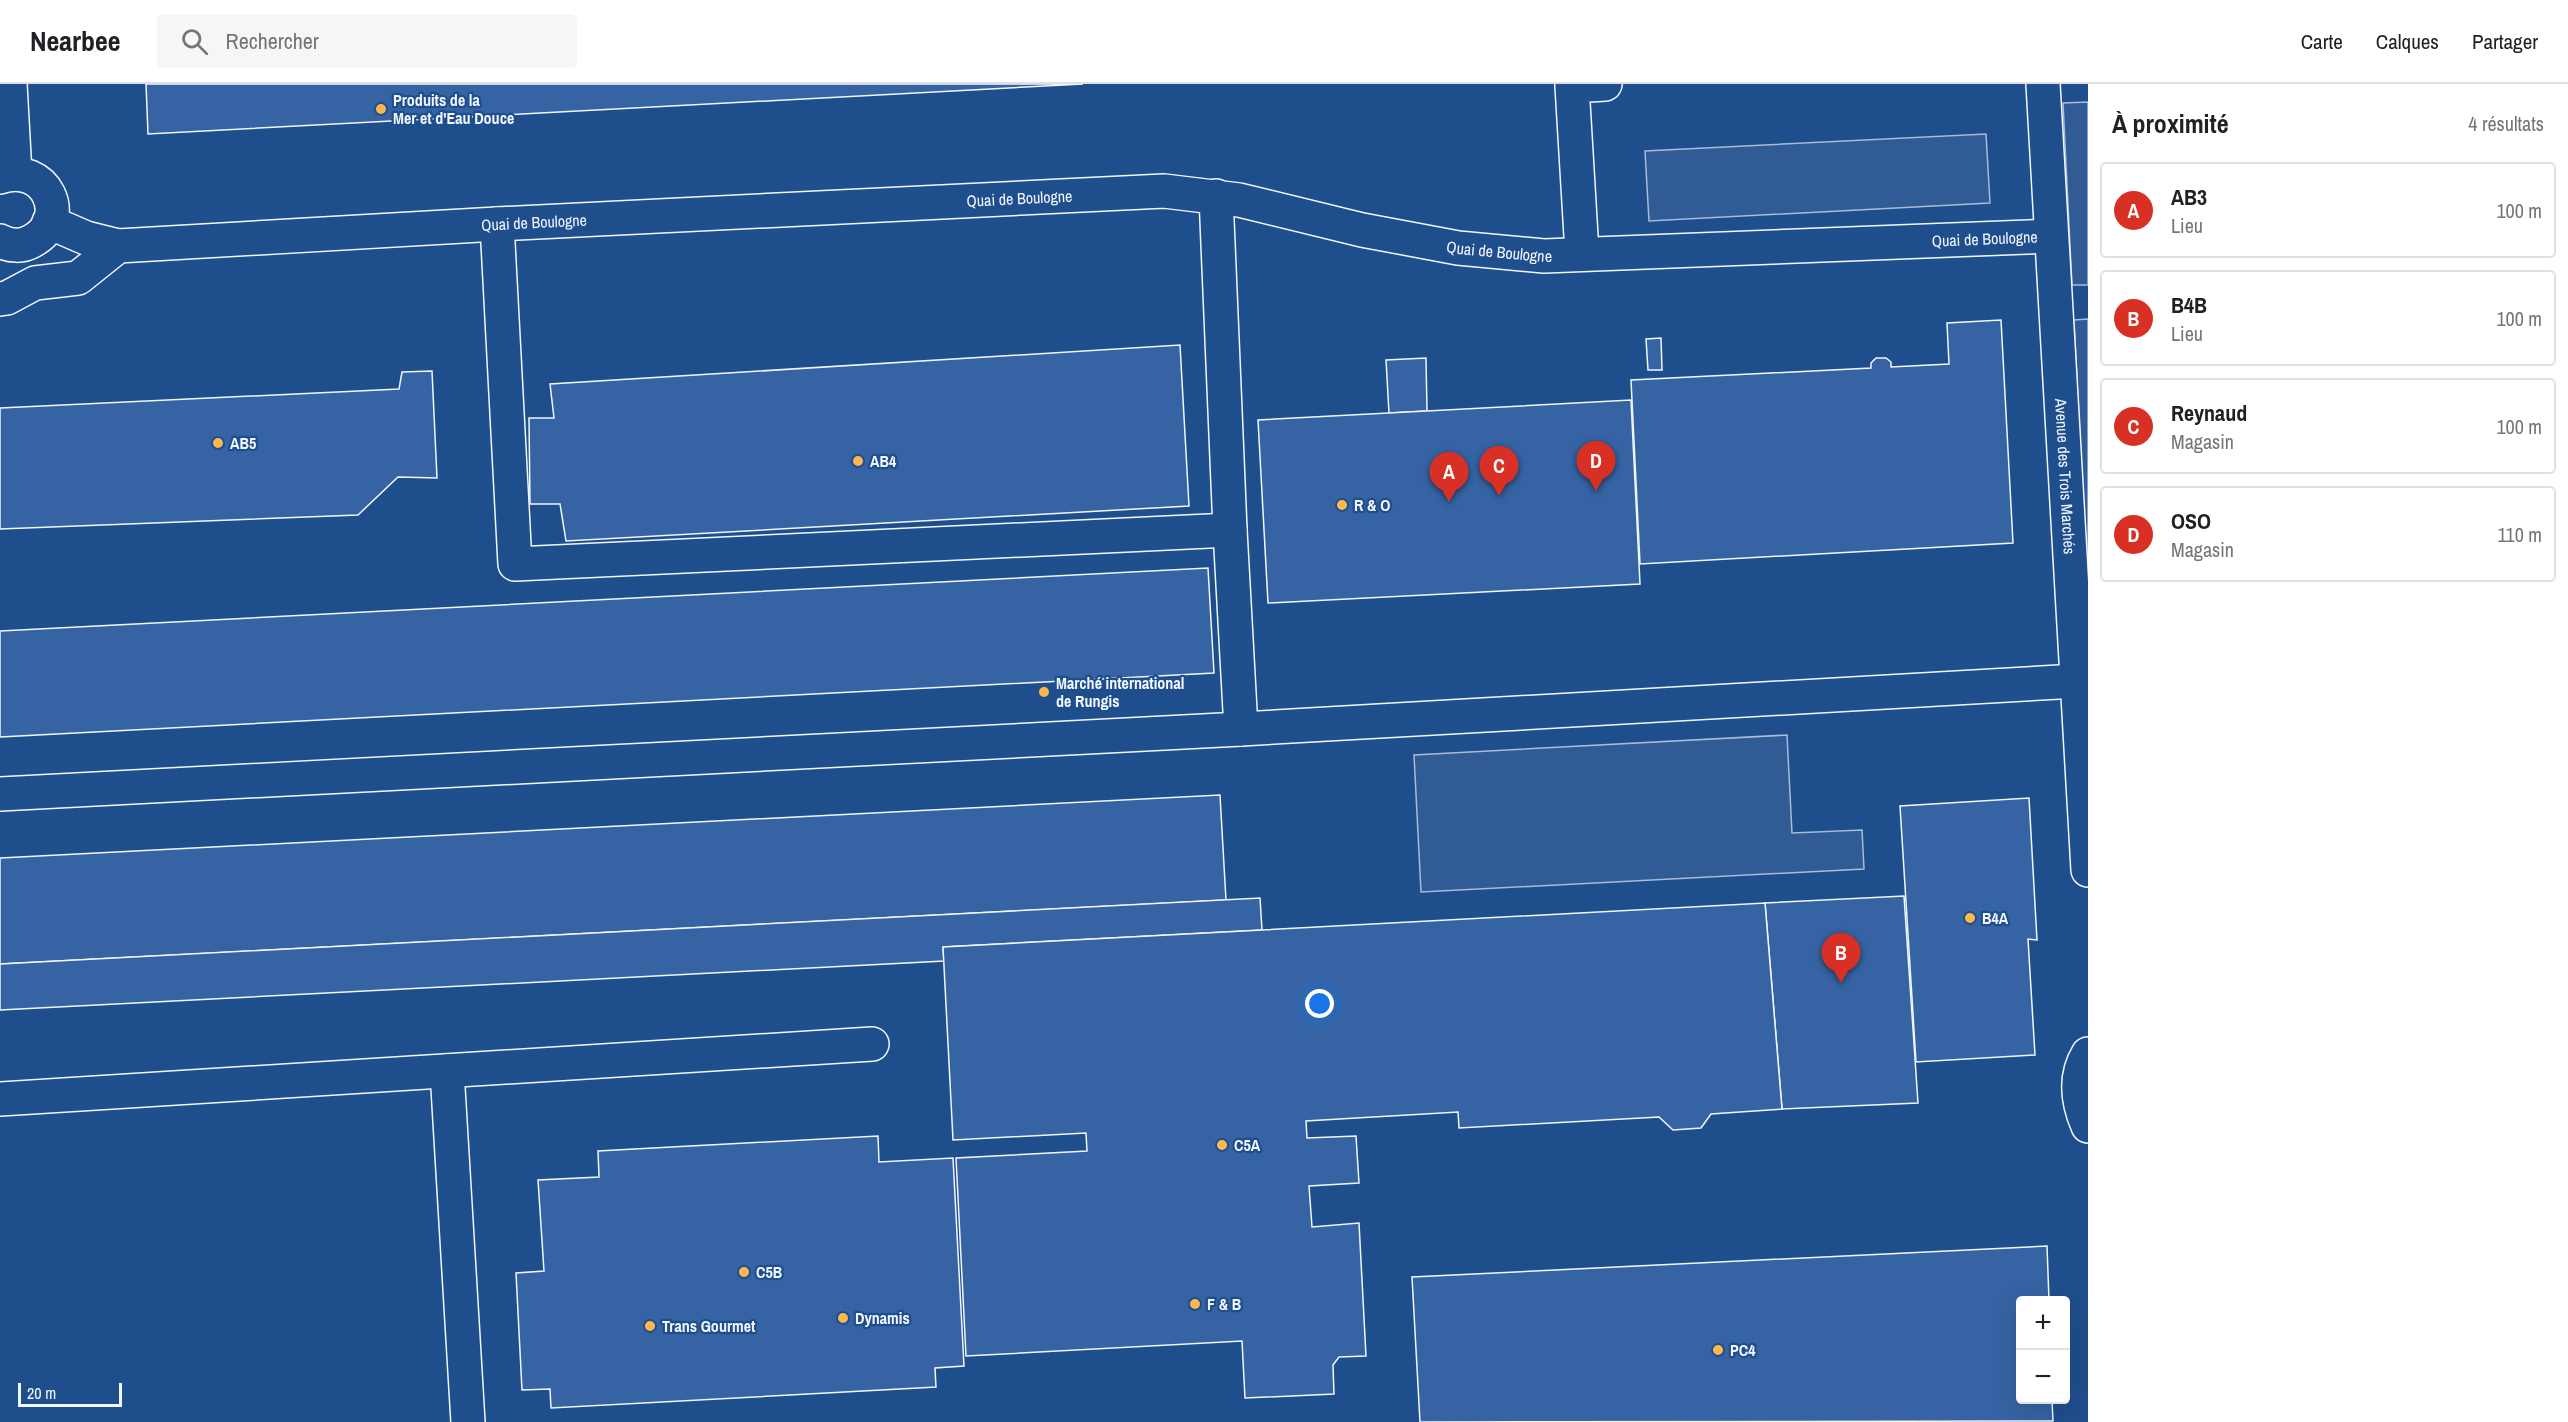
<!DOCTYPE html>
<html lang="fr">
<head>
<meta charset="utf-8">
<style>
  body { margin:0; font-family:"Archivo Narrow",sans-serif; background:#f6f6f6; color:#202124 }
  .controls { position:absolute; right:18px; bottom:18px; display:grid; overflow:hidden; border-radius:6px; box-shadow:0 6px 24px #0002 }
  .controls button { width:54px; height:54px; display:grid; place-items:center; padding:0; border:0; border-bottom:2px solid #e0e0e0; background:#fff; color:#202124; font:30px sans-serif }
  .scale { position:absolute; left:18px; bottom:15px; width:104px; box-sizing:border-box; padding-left:6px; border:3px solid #f2f6ff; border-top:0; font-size:16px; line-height:21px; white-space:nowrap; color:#f2f6ff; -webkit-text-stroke:4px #1f4e8c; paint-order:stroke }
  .you { position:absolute; left:1320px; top:920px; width:21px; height:21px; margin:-15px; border:4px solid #fff; border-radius:50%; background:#1a73e8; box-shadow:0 0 0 9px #1a73e833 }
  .badge { display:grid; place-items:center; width:39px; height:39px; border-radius:50%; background:#d93025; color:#fff; font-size:20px; font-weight:700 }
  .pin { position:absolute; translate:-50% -50px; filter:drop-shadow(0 2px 3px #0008) }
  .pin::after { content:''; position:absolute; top:32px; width:21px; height:18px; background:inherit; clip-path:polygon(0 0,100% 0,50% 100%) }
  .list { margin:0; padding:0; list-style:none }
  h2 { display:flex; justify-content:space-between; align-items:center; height:78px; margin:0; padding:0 24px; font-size:26px }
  h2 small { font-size:20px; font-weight:400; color:#757577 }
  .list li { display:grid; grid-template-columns:39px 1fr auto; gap:18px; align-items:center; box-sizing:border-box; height:96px; margin:0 12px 12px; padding:0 12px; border:2px solid #e0e0e0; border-radius:6px }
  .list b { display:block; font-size:22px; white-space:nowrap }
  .list p { margin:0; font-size:20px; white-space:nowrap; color:#757577 }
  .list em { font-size:20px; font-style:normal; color:#757577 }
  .icon { flex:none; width:33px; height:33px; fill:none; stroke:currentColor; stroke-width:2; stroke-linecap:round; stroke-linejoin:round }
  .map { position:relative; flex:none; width:2088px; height:1338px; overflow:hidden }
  header { display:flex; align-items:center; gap:36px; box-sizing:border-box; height:84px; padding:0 30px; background:#fff; border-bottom:2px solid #e0e0e0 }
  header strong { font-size:28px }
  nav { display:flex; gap:33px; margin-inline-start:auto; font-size:21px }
  .search { width:420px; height:54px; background:#f6f6f6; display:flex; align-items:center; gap:15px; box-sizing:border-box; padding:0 21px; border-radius:6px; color:#757577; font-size:22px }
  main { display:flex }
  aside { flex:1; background:#fff }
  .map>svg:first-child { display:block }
  .built { fill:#305b95; stroke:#a8bbd7; stroke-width:1.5 }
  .building { fill:#3563a3; stroke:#f2f6ff; stroke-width:1.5 }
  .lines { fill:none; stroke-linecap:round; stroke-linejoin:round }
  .minor-casing { stroke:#f2f6ff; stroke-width:36 }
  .minor { stroke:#1f4e8c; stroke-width:33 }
  .poi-dot { fill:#ffb74d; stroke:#1f4e8c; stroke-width:2 }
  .labels { text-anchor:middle; stroke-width:4.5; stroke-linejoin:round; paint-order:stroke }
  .poi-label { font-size:16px; font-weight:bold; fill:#f2f6ff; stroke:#1f4e8c; text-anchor:start }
  .street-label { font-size:16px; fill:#f2f6ff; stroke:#1f4e8c }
</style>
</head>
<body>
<header>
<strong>Nearbee</strong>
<div class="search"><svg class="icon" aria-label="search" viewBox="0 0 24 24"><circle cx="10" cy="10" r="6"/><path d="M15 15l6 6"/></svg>Rechercher</div>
<nav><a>Carte</a><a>Calques</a><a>Partager</a></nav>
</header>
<main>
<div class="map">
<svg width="2088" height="1338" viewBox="0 0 2088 1338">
  <rect width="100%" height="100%" fill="#1f4e8c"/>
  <g class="built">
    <path d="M2088,18V201H2072L2063,19Z"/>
    <path d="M1986,50L1990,119L1649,137L1645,67Z"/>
    <path d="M2088,235V511L2074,236Z"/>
    <path d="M1787,651L1792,749L1862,746L1864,785L1421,808L1414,671Z"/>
  </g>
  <g class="building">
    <path d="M146,0H1083L148,50Z"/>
    <path d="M2001,236L2013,459L1640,480L1631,296L1871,284V279L1876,274H1886L1891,278V283L1949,280L1947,239Z"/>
    <path d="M1661,254L1662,286H1648L1646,255Z"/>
    <path d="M1180,261L1189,422L566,457L560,420H530L529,334H554L550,300Z"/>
    <path d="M1426,274L1427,327L1389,329L1386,276Z"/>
    <path d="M432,287L437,394L398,393L358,431L0,445V324L399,305L402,288Z"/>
    <path d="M1631,316L1640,500L1268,519L1258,336Z"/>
    <path d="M1208,484L1214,589L0,653V547Z"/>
    <path d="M1220,711L1226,816L0,880V774Z"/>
    <path d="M2029,714L2037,856L2028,855L2035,971L1916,978L1900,722Z"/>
    <path d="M1904,812L1918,1019L1782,1025L1765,819Z"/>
    <path d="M1260,814L1262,846L943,863L944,877L0,926V880Z"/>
    <path d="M1765,819L1782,1025L1711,1030L1701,1044L1673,1046L1659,1033L1459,1044L1458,1028L1306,1037L1307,1054L1356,1052L1359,1099L1309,1102L1312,1143L1359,1139L1366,1272L1339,1273L1333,1281L1334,1310L1245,1314L1242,1257L966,1272L956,1074L1087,1067L1086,1049L953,1056L943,863Z"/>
    <path d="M878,1052L879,1078L953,1074L964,1282L935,1284L936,1303L551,1324L550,1305L522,1306L516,1189L544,1187L538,1096L599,1093L598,1067Z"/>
    <path d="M2047,1162L2049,1216H2020V1316H2052L2053,1337L1420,1338L1412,1193Z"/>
  </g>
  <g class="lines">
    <g class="minor-casing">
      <g id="minor">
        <path d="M10,0L15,90"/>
        <path id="s1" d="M2043,0L2088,786"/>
        <path d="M0,93C46,77 73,135 32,157C22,163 10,162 0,157"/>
        <path d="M1216,112L1230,446L1241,645"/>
        <path id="s2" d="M49,138L86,154L118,162L497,140L1164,107L1239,116L1362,146L1458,164L1544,172L2051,152"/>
        <path d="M497,140L515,480L1230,446"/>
        <path d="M1582,169L1572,2L1605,0"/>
        <path d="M0,215L7,214L35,199L78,194L118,162"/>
        <path d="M0,710L1241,645L2077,597"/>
        <path d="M2088,970C2074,993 2078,1019 2088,1042"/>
        <path d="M447,987L468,1338"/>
        <path d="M0,1015L872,960"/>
      </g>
    </g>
    <use href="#minor" class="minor"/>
  </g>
  <g class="poi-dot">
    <circle cx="381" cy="25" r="6"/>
    <circle cx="218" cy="359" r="6"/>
    <circle cx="858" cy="377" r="6"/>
    <circle cx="1342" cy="421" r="6"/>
    <circle cx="1044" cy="608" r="6"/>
    <circle cx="1970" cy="834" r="6"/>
    <circle cx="1222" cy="1061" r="6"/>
    <circle cx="744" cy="1188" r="6"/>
    <circle cx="1195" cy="1220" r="6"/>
    <circle cx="843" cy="1234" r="6"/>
    <circle cx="650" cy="1242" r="6"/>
    <circle cx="1718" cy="1266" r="6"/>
  </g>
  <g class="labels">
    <g class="poi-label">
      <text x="393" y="22">Produits de la<tspan x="393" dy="18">Mer et d'Eau Douce</tspan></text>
      <text x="230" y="365">AB5</text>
      <text x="870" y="383">AB4</text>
      <text x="1354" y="427">R &amp; O</text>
      <text x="1056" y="605">Marché international<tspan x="1056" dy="18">de Rungis</tspan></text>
      <text x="1982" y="840">B4A</text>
      <text x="1234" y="1067">C5A</text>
      <text x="756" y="1194">C5B</text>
      <text x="1207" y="1226">F &amp; B</text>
      <text x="855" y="1240">Dynamis</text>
      <text x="662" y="1248">Trans Gourmet</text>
      <text x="1730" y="1272">PC4</text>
    </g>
    <g class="street-label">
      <text dy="6" stroke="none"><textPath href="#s2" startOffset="976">Quai de Boulogne</textPath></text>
      <text dy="6" stroke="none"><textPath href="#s2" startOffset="490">Quai de Boulogne</textPath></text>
      <text dy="6" stroke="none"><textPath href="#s2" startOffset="1948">Quai de Boulogne</textPath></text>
      <text dy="6" stroke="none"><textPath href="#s2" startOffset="1462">Quai de Boulogne</textPath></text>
      <text dy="6" stroke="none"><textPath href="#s1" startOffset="393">Avenue des Trois Marchés</textPath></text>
    </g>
  </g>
</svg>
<div class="controls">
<button>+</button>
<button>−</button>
</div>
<div class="scale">20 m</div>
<div class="you"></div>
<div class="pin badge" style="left:1449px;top:418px">A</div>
<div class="pin badge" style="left:1841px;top:899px">B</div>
<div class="pin badge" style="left:1499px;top:412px">C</div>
<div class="pin badge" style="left:1596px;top:407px">D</div>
</div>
<aside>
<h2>À proximité<small>4 résultats</small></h2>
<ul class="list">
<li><span class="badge">A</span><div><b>AB3</b><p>Lieu</p></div><em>100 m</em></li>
<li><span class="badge">B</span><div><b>B4B</b><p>Lieu</p></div><em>100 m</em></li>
<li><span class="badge">C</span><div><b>Reynaud</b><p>Magasin</p></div><em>100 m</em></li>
<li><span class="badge">D</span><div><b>OSO</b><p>Magasin</p></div><em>110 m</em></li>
</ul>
</aside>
</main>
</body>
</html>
